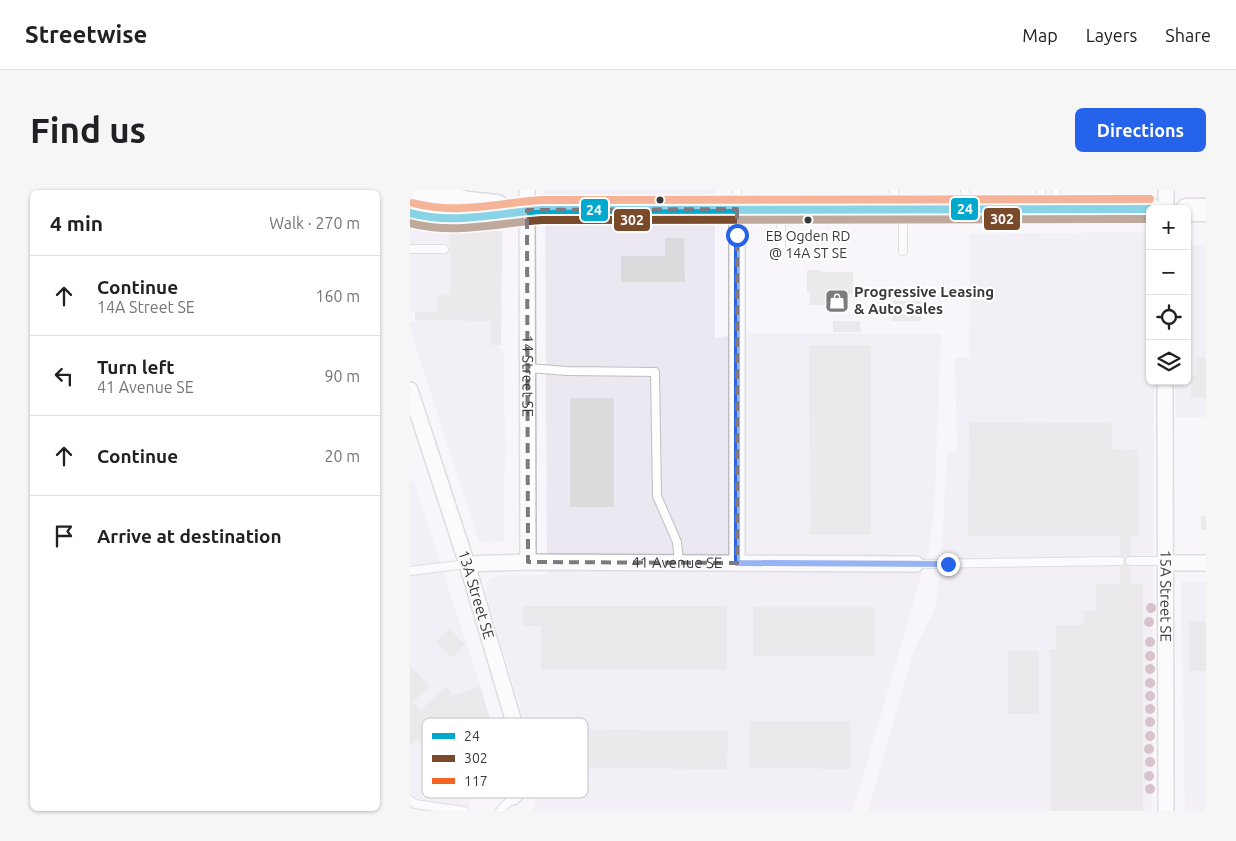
<!DOCTYPE html>
<html lang="en">
<head>
<meta charset="utf-8">
<style>
  body { margin:0; font-family:Ubuntu,sans-serif; background:#f6f6f6; color:#202124 }
  .controls { position:absolute; right:15px; top:15px; display:grid; overflow:hidden; border-radius:8px; box-shadow:0 1px 4px #0004 }
  .controls button { width:45px; height:45px; display:grid; place-items:center; padding:0; border:0; border-bottom:1px solid #e0e0e0; background:#fff; color:#202124; font:25px sans-serif }
  .stop { position:absolute; width:15px; height:15px; margin:-11px; border:4px solid #2563eb; border-radius:50%; background:#fff }
  .stop.end { background:#2563eb; border-color:#fff; box-shadow:0 1px 5px #0008 }
  .list { margin:0; padding:0; list-style:none }
  h2 { display:flex; justify-content:space-between; align-items:center; height:65px; margin:0; padding:0 20px; font-size:21px }
  h2 small { font-size:16px; font-weight:400; color:#757577 }
  .list li { display:grid; grid-template-columns:32px 1fr auto; gap:15px; align-items:center; box-sizing:border-box; height:80px; padding:0 20px; border-top:1px solid #e0e0e0 }
  .list b { display:block; font-size:19px; white-space:nowrap }
  .list p { margin:0; font-size:16px; white-space:nowrap; color:#757577 }
  .list em { font-size:16px; font-style:normal; color:#757577 }
  .icon { flex:none; width:28px; height:28px; fill:none; stroke:currentColor; stroke-width:2; stroke-linecap:round; stroke-linejoin:round }
  .map { position:relative; flex:none; width:796px; height:621px; overflow:hidden; border-radius:8px }
  header { display:flex; align-items:center; gap:30px; box-sizing:border-box; height:70px; padding:0 25px; background:#fff; border-bottom:1px solid #e0e0e0 }
  header strong { font-size:24px }
  nav { display:flex; gap:28px; margin-inline-start:auto; font-size:18px }
  .intro { display:flex; align-items:center; justify-content:space-between; box-sizing:border-box; height:120px; padding:0 30px }
  h1 { margin:0; font-size:35px }
  .button { padding:12px 22px; border-radius:8px; background:#2563eb; color:#fff; font-size:18px; font-weight:700 }
  main { display:flex; gap:30px; padding:0 30px }
  aside { flex:1; background:#fff; border-radius:8px; box-shadow:0 1px 4px #0004 }
  .map>svg:first-child { display:block }
  .built { fill:#ece8f1 }
  .building { fill:#dddadd }
  .lines { fill:none; stroke-linecap:round; stroke-linejoin:round }
  .lane-casing { stroke:#bfbec1; stroke-width:10 }
  .street-casing { stroke:#bfbec1; stroke-width:18 }
  .secondary-casing { stroke:#bfbec1; stroke-width:25 }
  .lane { stroke:#fefefe; stroke-width:8 }
  .street { stroke:#fefefe; stroke-width:15 }
  .secondary { stroke:#fefefe; stroke-width:22 }
  .bus-1-casing { stroke:#fff; stroke-width:11 }
  .bus-2-casing { stroke:#fff; stroke-width:11 }
  .bus-3-casing { stroke:#fff; stroke-width:11 }
  .bus-1 { stroke:#00a9ce; stroke-width:8 }
  .bus-2 { stroke:#7a4b2a; stroke-width:8 }
  .bus-3 { stroke:#f26522; stroke-width:8 }
  .tree { fill:#b18596 }
  .route { stroke:#2563eb; stroke-width:6 }
  .marked { fill:none; stroke:#7c7a7e; stroke-width:4; stroke-dasharray:10 6; stroke-linejoin:round }
  .bus-dot { fill:#39383b; stroke:#fff; stroke-width:2 }
  .labels { text-anchor:middle; stroke-width:4.5; stroke-linejoin:round; paint-order:stroke }
  .bus-label { font-size:14px; fill:#39383b; stroke:#fff }
  .poi-label { font-size:15px; font-weight:bold; fill:#39383b; stroke:#fff; text-anchor:start }
  .street-label { font-size:15px; fill:#39383b; stroke:#fff }
  .key { fill:#fff; stroke:#c4c3c4; stroke-width:1 }
  .key-label { font-size:14px; fill:#39383b }
  .line-badge { stroke:#fff; stroke-width:2 }
  .badge-label { font-size:14px; text-anchor:middle; font-weight:bold; fill:#fff }
</style>
</head>
<body>
<header>
<strong>Streetwise</strong>
<nav><a>Map</a><a>Layers</a><a>Share</a></nav>
</header>
<div class="intro"><h1>Find us</h1><a class="button">Directions</a></div>
<main>
<aside>
<h2>4 min<small>Walk · 270 m</small></h2>
<ul class="list">
<li><svg class="icon" aria-label="ahead" viewBox="0 0 24 24"><path d="M12 20V5M6 11l6-6 6 6"/></svg><div><b>Continue</b><p>14A Street SE</p></div><em>160 m</em></li>
<li><svg class="icon" aria-label="left" viewBox="0 0 24 24"><path d="M17 20v-9H6M10 6l-5 5 5 5"/></svg><div><b>Turn left</b><p>41 Avenue SE</p></div><em>90 m</em></li>
<li><svg class="icon" aria-label="ahead" viewBox="0 0 24 24"><path d="M12 20V5M6 11l6-6 6 6"/></svg><div><b>Continue</b></div><em>20 m</em></li>
<li><svg class="icon" aria-label="arrive" viewBox="0 0 24 24"><path d="M6 21V4h12l-3 4 3 4H6"/></svg><div><b>Arrive at destination</b></div></li>
</ul>
</aside>
<div class="map">
<svg width="796" height="621" viewBox="0 0 796 621">
  <rect width="100%" height="100%" fill="#f8f6fa"/>
  <g class="built">
    <path d="M135,0H305V148L336,143L531,144L524,323L518,362L443,621H123L132,591L75,400L78,390L90,385L137,384Z"/>
    <path d="M0,38L81,39V41H92L91,155H88L94,165V212L96,259L94,288V351L69,352L0,139V133L7,130H5V122H0Z"/>
    <path d="M732,42L738,46L740,52V191H744L742,621H458L503,463L526,416L531,374L537,263L547,262L545,168L559,167L560,44Z"/>
    <path d="M777,55H796V227H766L765,191H777Z"/>
    <path d="M0,291L4,292L97,579L96,581H72V589H59V621H10L0,618Z"/>
    <path d="M771,392H796V621H775Z"/>
  </g>
  <g class="building">
    <path d="M40,40L92,41L91,155H81V131L5,130V122H28V105H40Z"/>
    <path d="M255,48H274L275,92H211V66H255Z"/>
    <path d="M397,80H411V82H443V104H431V115H400V103H397Z"/>
    <path d="M483,111H511V131H482Z"/>
    <path d="M423,131H450L451,142H423Z"/>
    <path d="M399,155H461V345H400Z"/>
    <path d="M786,167H796V207H781V186H786Z"/>
    <rect x="160" y="208" width="44" height="109"/>
    <path d="M559,232L702,233V259L728,260V346H720V394H733V621H641L640,459H646V435H674L673,421H686V394H710V346H558Z"/>
    <rect x="791" y="326" width="5" height="14"/>
    <path d="M113,416H317V480H131V436H113Z"/>
    <rect x="343" y="417" width="122" height="49"/>
    <rect x="779" y="431" width="17" height="50"/>
    <path d="M40,439L55,455L41,468L26,452Z"/>
    <rect x="598" y="461" width="31" height="63"/>
    <path d="M0,475L20,496L3,512L11,520L35,497L40,500L41,506L70,496L96,581H72V589H41L7,550L0,556Z"/>
    <path d="M340,531H440V579L340,578Z"/>
    <path d="M151,539L318,541L317,579L151,578Z"/>
  </g>
  <g class="lines">
    <g class="lane-casing">
      <g id="lane">
        <path d="M484,0L485,18"/>
        <path d="M555,0L560,17"/>
        <path d="M631,0V18"/>
        <path d="M646,0V18"/>
        <path d="M327,17V0"/>
        <path d="M371,21V61"/>
        <path d="M493,21V61"/>
        <path d="M0,59H34"/>
        <path d="M118,178L157,181L245,182L247,306L267,352L269,373"/>
        <path d="M720,371H755"/>
        <path d="M506,374L710,371"/>
        <path d="M0,381L57,374"/>
        <path d="M0,610L5,614L54,621"/>
        <path d="M90,621L103,607"/>
      </g>
    </g>
    <g class="street-casing">
      <g id="street">
        <path id="s1" d="M117,0L118,372"/>
        <path d="M756,0V19"/>
        <path id="s2" d="M755,191L756,621"/>
        <path id="s3" d="M0,200L57,374L119,583L117,593L103,607"/>
        <path d="M327,373V19"/>
        <path d="M755,373H796"/>
        <path id="s4" d="M57,374L118,372L506,374"/>
      </g>
    </g>
    <g class="secondary-casing">
      <g id="secondary">
        <path d="M9,0L15,3L58,13L87,16"/>
        <path d="M777,20H796"/>
        <path d="M0,23C43,38 89,21 132,20L740,19"/>
      </g>
    </g>
    <use href="#lane" class="lane"/>
    <use href="#street" class="street"/>
    <use href="#secondary" class="secondary"/>
    <g class="bus-1-casing">
      <path id="bus-1" d="M0,23C44,35 87,23 132,20L740,19"/>
    </g>
    <g class="bus-2-casing">
      <path id="bus-2" d="M0,33C44,45 88,33 132,30L740,29"/>
    </g>
    <g class="bus-3-casing">
      <path id="bus-3" d="M3,13C46,25 88,13 132,10L740,9"/>
    </g>
    <use href="#bus-1" class="bus-1"/>
    <use href="#bus-2" class="bus-2"/>
    <use href="#bus-3" class="bus-3"/>
  </g>
  <g class="tree">
    <circle cx="741" cy="418" r="5"/>
    <circle cx="739" cy="432" r="5"/>
    <circle cx="740" cy="452" r="5"/>
    <circle cx="740" cy="466" r="5"/>
    <circle cx="740" cy="479" r="5"/>
    <circle cx="740" cy="493" r="5"/>
    <circle cx="740" cy="506" r="5"/>
    <circle cx="740" cy="519" r="5"/>
    <circle cx="740" cy="532" r="5"/>
    <circle cx="740" cy="546" r="5"/>
    <circle cx="739" cy="559" r="5"/>
    <circle cx="740" cy="572" r="5"/>
    <circle cx="739" cy="586" r="5"/>
    <circle cx="740" cy="599" r="5"/>
  </g>
  <g class="lines">
    <path class="route" d="M327,45V373L538,374"/>
  </g>
  <path d="M0 0H796V621H0ZM327,19V373L118,372L117,20Z" fill="#f8f6fa" fill-opacity=".55" fill-rule="evenodd"/>
  <path class="marked" d="M327,19V373L118,372L117,20Z"/>
  <defs>
    <g id="shop-square" transform="scale(1.25)"><rect x="-9" y="-9" width="18" height="18" rx="4" fill="#7c7a7e" stroke="#fff"/><path d="M-5-2.5h2.3a2.7 3.5 0 0 1 5.4 0H5L5.5 6h-11ZM-1.5-2.5h3a1.5 2.3 0 0 0-3 0Z" fill="#fff"/></g>
  </defs>
  <g fill-rule="evenodd">
    <use href="#shop-square" x="427" y="111"/>
  </g>
  <g class="bus-dot">
    <circle cx="250" cy="10" r="4.5"/>
    <circle cx="398" cy="30" r="4.5"/>
  </g>
  <g class="labels">
    <g class="bus-label">
      <text x="398" y="51">EB Ogden RD<tspan x="398" dy="17">@ 14A ST SE</tspan></text>
    </g>
    <g class="poi-label">
      <text x="444" y="107">Progressive Leasing<tspan x="444" dy="17">&amp; Auto Sales</tspan></text>
    </g>
    <g class="street-label">
      <text dy="5" stroke="none"><textPath href="#s1" startOffset="186">14 Street SE</textPath></text>
      <text dy="5" stroke="none"><textPath href="#s4" startOffset="210">41 Avenue SE</textPath></text>
      <text dy="5" stroke="none"><textPath href="#s3" startOffset="215">13A Street SE</textPath></text>
      <text dy="5" stroke="none"><textPath href="#s2" startOffset="215">15A Street SE</textPath></text>
    </g>
  </g>
  <rect x="12" y="528" width="166" height="80" rx="8" class="key"/>
  <rect x="22" y="543" width="23" height="6" fill="#00a9ce"/>
  <rect x="22" y="565" width="23" height="7" fill="#7a4b2a"/>
  <rect x="22" y="588" width="23" height="6" fill="#f26522"/>
  <g class="key-label">
    <text x="54" y="551">24</text>
    <text x="54" y="573">302</text>
    <text x="54" y="596">117</text>
  </g>
  <g class="line-badge">
    <rect x="540" y="7" width="29" height="24" rx="5" fill="#00a9ce"/>
    <rect x="170" y="8" width="29" height="24" rx="5" fill="#00a9ce"/>
    <rect x="573" y="17" width="38" height="24" rx="5" fill="#7a4b2a"/>
    <rect x="203" y="18" width="38" height="24" rx="5" fill="#7a4b2a"/>
  </g>
  <g class="badge-label">
    <text x="555" y="24">24</text>
    <text x="184" y="25">24</text>
    <text x="592" y="34">302</text>
    <text x="222" y="35">302</text>
  </g>
</svg>
<div class="controls">
<button>+</button>
<button>−</button>
<button><svg class="icon" aria-label="locate" viewBox="0 0 24 24"><circle cx="12" cy="12" r="6"/><path d="M12 2v4M12 18v4M2 12h4M18 12h4"/></svg></button>
<button><svg class="icon" aria-label="layers" viewBox="0 0 24 24"><path d="M12 4l9 5-9 5-9-5zM3 14l9 5 9-5"/></svg></button>
</div>
<div class="stop" style="left:327px;top:45px"></div>
<div class="stop end" style="left:538px;top:374px"></div>
</div>
</main>
</body>
</html>
